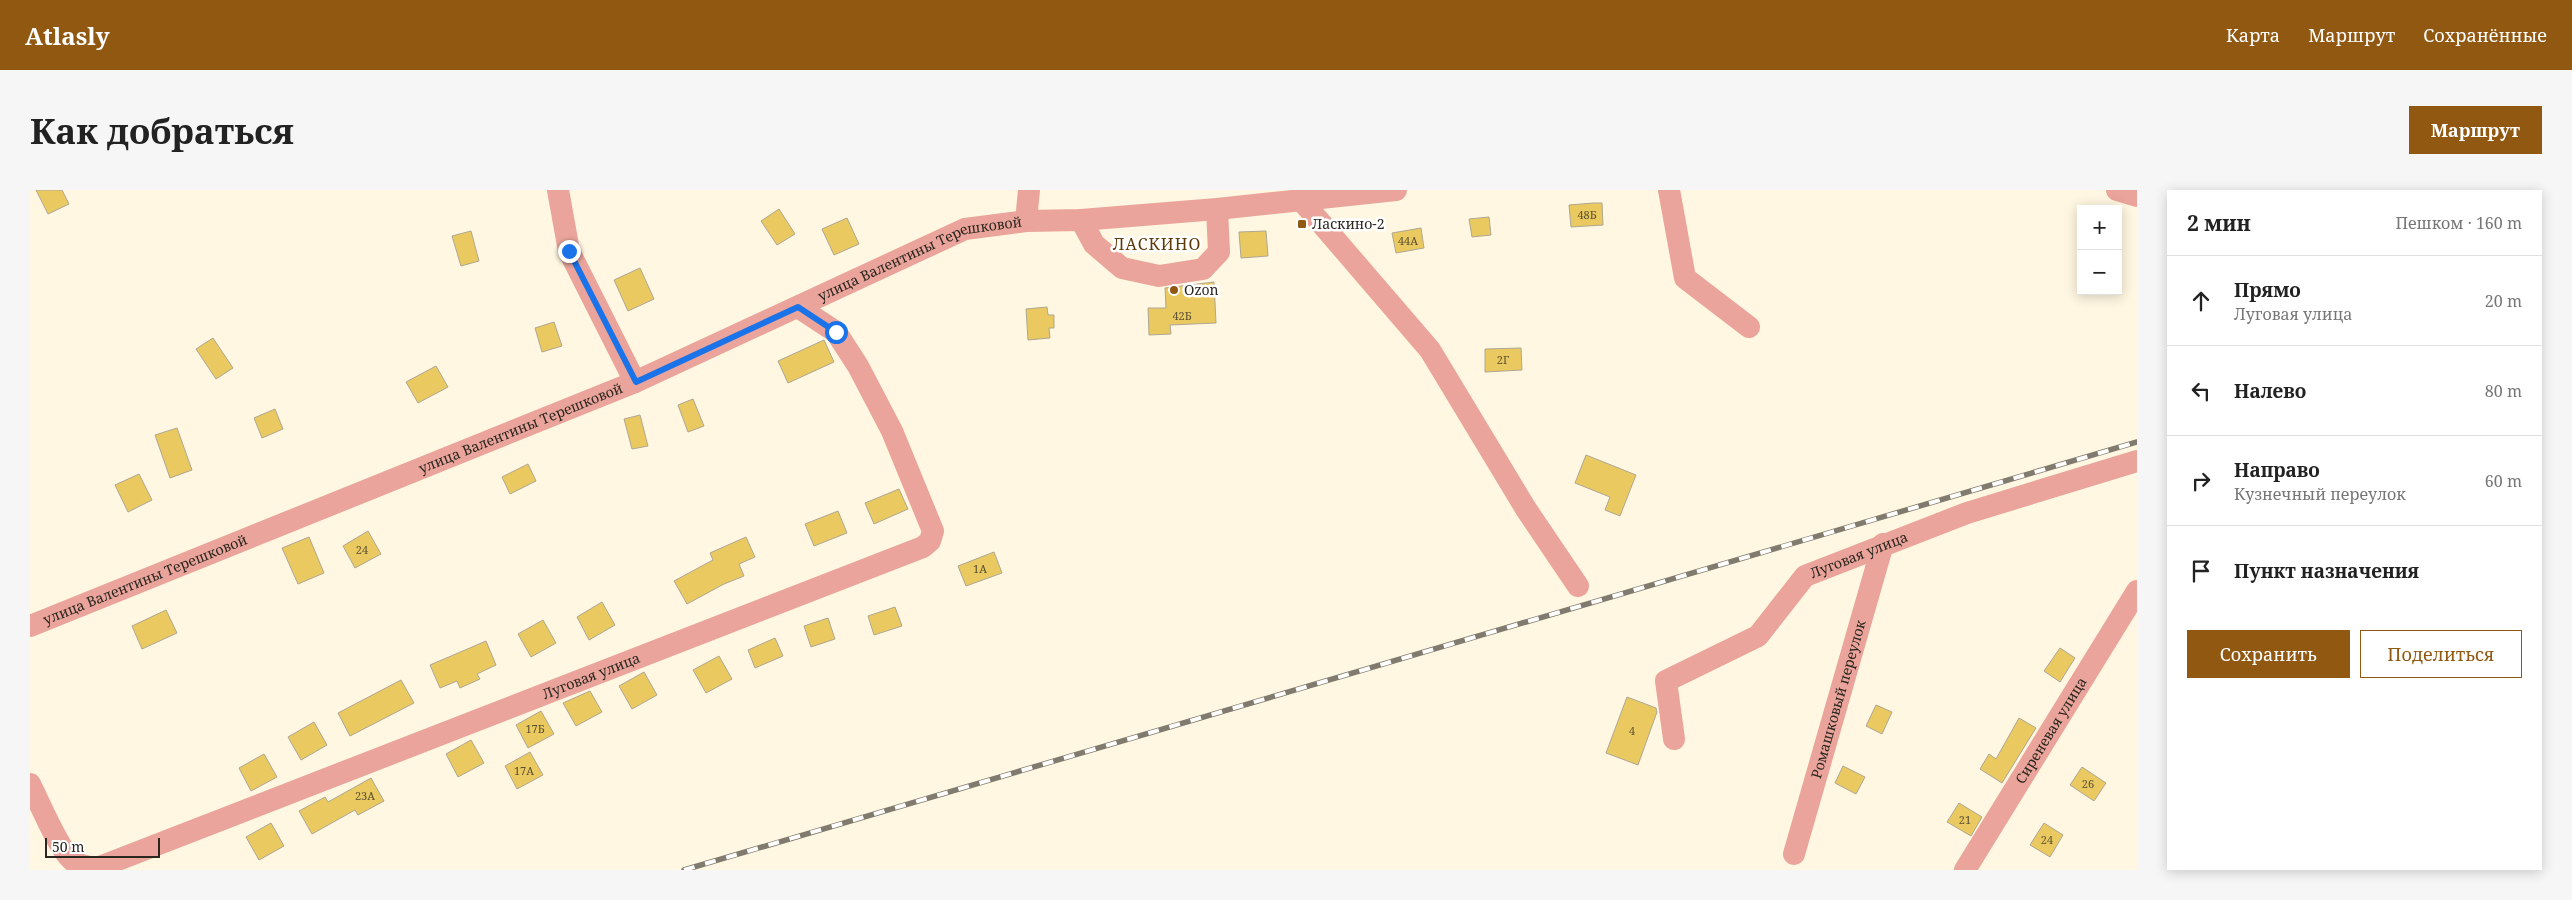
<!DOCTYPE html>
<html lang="ru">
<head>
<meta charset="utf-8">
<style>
  body { margin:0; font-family:"Noto Serif",serif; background:#f6f6f6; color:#222 }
  .controls { position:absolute; right:15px; top:15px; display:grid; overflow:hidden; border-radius:0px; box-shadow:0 2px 12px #0003 }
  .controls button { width:45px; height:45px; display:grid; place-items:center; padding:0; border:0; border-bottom:1px solid #e0e0e0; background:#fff; color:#222; font:25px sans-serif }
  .scale { position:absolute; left:15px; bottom:12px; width:115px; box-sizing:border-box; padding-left:5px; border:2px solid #2a271f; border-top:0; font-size:14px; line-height:18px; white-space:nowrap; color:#2a271f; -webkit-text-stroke:4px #fff; paint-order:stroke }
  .stop { position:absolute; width:15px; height:15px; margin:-11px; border:4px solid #1a73e8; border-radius:50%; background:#fff }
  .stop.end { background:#1a73e8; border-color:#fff; box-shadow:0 1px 5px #0008 }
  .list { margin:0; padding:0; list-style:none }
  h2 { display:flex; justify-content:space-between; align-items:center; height:65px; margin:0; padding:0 20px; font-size:21px }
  h2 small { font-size:16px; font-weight:400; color:#767676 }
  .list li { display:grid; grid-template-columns:32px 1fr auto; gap:15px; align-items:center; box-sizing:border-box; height:90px; padding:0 20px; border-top:1px solid #e0e0e0 }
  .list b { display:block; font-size:19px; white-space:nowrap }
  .list p { margin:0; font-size:16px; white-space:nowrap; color:#767676 }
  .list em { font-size:16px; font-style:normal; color:#767676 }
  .actions { display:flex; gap:10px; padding:15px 20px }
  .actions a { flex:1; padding:11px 0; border:1px solid #915812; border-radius:0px; text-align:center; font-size:18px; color:#915812 }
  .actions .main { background:#915812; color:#fff }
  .icon { flex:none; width:28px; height:28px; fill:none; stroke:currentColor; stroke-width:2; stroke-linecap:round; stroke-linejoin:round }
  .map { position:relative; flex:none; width:2107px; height:680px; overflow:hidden; border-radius:0px }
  header { display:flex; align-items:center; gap:30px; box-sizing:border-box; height:70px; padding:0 25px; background:#915812; color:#fff }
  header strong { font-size:24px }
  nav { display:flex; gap:28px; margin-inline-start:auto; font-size:18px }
  .intro { display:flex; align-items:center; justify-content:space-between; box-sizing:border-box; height:120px; padding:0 30px }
  h1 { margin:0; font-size:35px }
  .button { padding:12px 22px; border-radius:0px; background:#915812; color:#fff; font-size:18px; font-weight:700 }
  main { display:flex; gap:30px; padding:0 30px }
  aside { flex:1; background:#fff; border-radius:0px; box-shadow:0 2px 12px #0003 }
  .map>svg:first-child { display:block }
  .building { fill:#ebc961; stroke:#aea793 }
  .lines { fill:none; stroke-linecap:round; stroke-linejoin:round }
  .minor { stroke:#eaa49b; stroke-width:22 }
  .rail-casing { stroke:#807b6e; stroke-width:5.5 }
  .rail { stroke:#fff; stroke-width:4; stroke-dasharray:11; stroke-linecap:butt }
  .route { stroke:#1a73e8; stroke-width:6 }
  .poi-dot { fill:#915812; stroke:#fff; stroke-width:2 }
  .labels { text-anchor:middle; stroke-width:5; stroke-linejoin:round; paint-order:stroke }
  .number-label { font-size:11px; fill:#5a5030 }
  .poi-label { font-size:14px; fill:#2a271f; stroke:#fff; text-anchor:start }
  .street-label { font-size:14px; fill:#2a271f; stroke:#fff }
  .quarter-label { font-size:16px; letter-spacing:1px; fill:#5f3807; stroke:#fff }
</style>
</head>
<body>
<header>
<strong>Atlasly</strong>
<nav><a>Карта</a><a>Маршрут</a><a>Сохранённые</a></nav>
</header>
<div class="intro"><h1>Как добраться</h1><a class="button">Маршрут</a></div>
<main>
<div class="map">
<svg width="2107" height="680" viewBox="0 0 2107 680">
  <rect width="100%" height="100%" fill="#fff7e1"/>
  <g class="building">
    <path d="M6,0H32L39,14L18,24Z"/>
    <path d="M1563,13H1572L1573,35L1541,37L1539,15Z"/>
    <path d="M749,19L765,44L747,55L731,31Z"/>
    <path d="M1459,27L1461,45L1442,47L1439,29Z"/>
    <path d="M817,28L829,54L804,65L792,39Z"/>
    <path d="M1391,38L1394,58L1366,63L1362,43Z"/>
    <path d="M441,41L449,71L431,76L422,46Z"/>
    <path d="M1236,41L1238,66L1211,68L1209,42Z"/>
    <path d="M610,78L624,109L598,121L584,90Z"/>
    <path d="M1184,92L1186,133L1140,135L1141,144L1119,145L1118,118H1136L1135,98Z"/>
    <path d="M1017,117L1018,125H1024V138H1019L1020,148L998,150L996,119Z"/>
    <path d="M524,132L532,156L512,162L505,138Z"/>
    <path d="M183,148L203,178L186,189L166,159Z"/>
    <path d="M794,150L804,172L758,193L748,171Z"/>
    <path d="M1491,158L1492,180L1455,182V159Z"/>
    <path d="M406,176L418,197L388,213L376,192Z"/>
    <path d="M663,209L674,236L658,242L648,215Z"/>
    <path d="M245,219L253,239L232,248L224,228Z"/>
    <path d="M610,225L618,256L602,259L594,229Z"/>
    <path d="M147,238L162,280L140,288L125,245Z"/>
    <path d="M1556,265L1606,285L1590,326L1575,320L1580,307L1545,293Z"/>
    <path d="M498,274L506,291L480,304L472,287Z"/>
    <path d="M109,284L122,310L98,322L85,295Z"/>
    <path d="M869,299L878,319L844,334L835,313Z"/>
    <path d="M808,321L817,343L784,356L775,334Z"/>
    <path d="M338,341L351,364L325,378L313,356Z"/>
    <path d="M279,347L294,383L268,394L252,358Z"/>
    <path d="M716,347L725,367L709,374L714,386L694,394L657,414L644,391L683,370L680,363Z"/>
    <path d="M964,362L972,383L936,396L928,376Z"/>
    <path d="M572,412L585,435L559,450L547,427Z"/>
    <path d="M865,417L872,436L844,445L838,426Z"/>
    <path d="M136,420L147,443L112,459L102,436Z"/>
    <path d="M798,428L805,449L781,457L774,436Z"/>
    <path d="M513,430L526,453L501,467L488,444Z"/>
    <path d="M745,448L753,466L725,478L718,460Z"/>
    <path d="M456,451L466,475L447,484L450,489L430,498L427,491L410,498L400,475Z"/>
    <path d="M2030,458L2045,468L2030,492L2014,481Z"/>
    <path d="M689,466L702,489L676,503L663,480Z"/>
    <path d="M614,482L627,505L602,519L589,496Z"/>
    <path d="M371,490L384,513L320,546L308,523Z"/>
    <path d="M560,501L572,522L546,536L533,513Z"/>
    <path d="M1597,507L1626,518L1627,522L1608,575L1576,563Z"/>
    <path d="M1846,515L1862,522L1852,544L1836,536Z"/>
    <path d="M511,521L524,544L498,558L486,535Z"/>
    <path d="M1989,528L2006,538L1972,593L1950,579L1959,564L1966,569Z"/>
    <path d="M284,532L297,555L271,570L258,547Z"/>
    <path d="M441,550L454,573L428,587L416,564Z"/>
    <path d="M500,562L513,585L487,599L475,576Z"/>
    <path d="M234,564L247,587L221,601L209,578Z"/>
    <path d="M1813,576L1835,587L1826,604L1805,593Z"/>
    <path d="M2052,577L2076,593L2064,611L2040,595Z"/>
    <path d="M341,588L354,611L328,625L325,620L282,644L269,621L295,607L298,612Z"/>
    <path d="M1929,613L1952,627L1941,646L1917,632Z"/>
    <path d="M241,633L254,656L229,670L216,647Z"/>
    <path d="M2014,633L2033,645L2020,667L2000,655Z"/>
  </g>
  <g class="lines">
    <g class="minor">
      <path d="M528,0L539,61L605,192"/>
      <path d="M1639,0L1655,88L1719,137"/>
      <path d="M2087,0L2107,6"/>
      <path d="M1272,11L1400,160L1496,319L1548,396"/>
      <path d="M1051,30L1064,54L1092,78L1129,86L1173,79L1189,62L1187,19"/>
      <path d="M996,31L999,0"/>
      <path id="s1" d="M0,436L605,192L935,39L996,31L1051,30L1187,19L1366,0"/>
      <path id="s2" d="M1644,549L1636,491L1728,446L1775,386L1937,323L2107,271"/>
      <path id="s3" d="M0,594C10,613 27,656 41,669C48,676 58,677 67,678L893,357L900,351L903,341L862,241L828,176L806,142L768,117"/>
      <path id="s4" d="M1764,664L1853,354"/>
      <path id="s5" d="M1935,680L2107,401"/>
    </g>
    <g class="rail-casing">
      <path id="rail" d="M654,680L2107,252"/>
    </g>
    <use href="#rail" class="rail"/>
  </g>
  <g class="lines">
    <path class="route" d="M539,61L606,192L768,117L806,142"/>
  </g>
  <g class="poi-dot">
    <rect x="1267" y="29" width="10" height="10" rx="2.5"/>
    <circle cx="1144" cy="100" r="5"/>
  </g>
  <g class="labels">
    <g class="number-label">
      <text x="1557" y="29">48Б</text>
      <text x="1378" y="55">44А</text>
      <text x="1152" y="130">42Б</text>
      <text x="1473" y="174">2Г</text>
      <text x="332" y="364">24</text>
      <text x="950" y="383">1А</text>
      <text x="505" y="543">17Б</text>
      <text x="1602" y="545">4</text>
      <text x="494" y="585">17А</text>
      <text x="2058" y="598">26</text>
      <text x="335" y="610">23А</text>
      <text x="1935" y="634">21</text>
      <text x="2017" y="654">24</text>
    </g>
    <g class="poi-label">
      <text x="1282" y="39">Ласкино-2</text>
      <text x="1154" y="105">Ozon</text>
    </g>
    <g class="street-label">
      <text dy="5" stroke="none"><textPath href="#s1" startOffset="964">улица Валентины Терешковой</textPath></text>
      <text dy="5" stroke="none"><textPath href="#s1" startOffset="529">улица Валентины Терешковой</textPath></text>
      <text dy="5" stroke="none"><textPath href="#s2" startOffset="295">Луговая улица</textPath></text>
      <text dy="5" stroke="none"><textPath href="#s1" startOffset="124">улица Валентины Терешковой</textPath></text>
      <text dy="5" stroke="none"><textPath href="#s3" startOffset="644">Луговая улица</textPath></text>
      <text dy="5" stroke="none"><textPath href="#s4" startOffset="161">Ромашковый переулок</textPath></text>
      <text dy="5" stroke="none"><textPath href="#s5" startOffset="164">Сиреневая улица</textPath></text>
    </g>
    <g class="quarter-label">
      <text x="1127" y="60">ЛАСКИНО</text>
    </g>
  </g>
</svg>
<div class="controls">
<button>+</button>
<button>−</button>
</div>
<div class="scale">50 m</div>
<div class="stop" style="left:806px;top:142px"></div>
<div class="stop end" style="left:539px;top:61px"></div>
</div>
<aside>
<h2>2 мин<small>Пешком · 160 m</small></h2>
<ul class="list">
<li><svg class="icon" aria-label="ahead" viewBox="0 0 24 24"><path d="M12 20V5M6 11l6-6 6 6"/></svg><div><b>Прямо</b><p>Луговая улица</p></div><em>20 m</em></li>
<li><svg class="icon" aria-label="left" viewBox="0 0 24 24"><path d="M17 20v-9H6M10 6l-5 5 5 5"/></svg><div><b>Налево</b></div><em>80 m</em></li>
<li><svg class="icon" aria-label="right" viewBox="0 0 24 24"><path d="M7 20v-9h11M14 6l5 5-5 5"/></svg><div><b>Направо</b><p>Кузнечный переулок</p></div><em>60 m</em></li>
<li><svg class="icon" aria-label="arrive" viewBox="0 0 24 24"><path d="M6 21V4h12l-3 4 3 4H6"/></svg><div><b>Пункт назначения</b></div></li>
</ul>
<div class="actions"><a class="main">Сохранить</a><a>Поделиться</a></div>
</aside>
</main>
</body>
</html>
